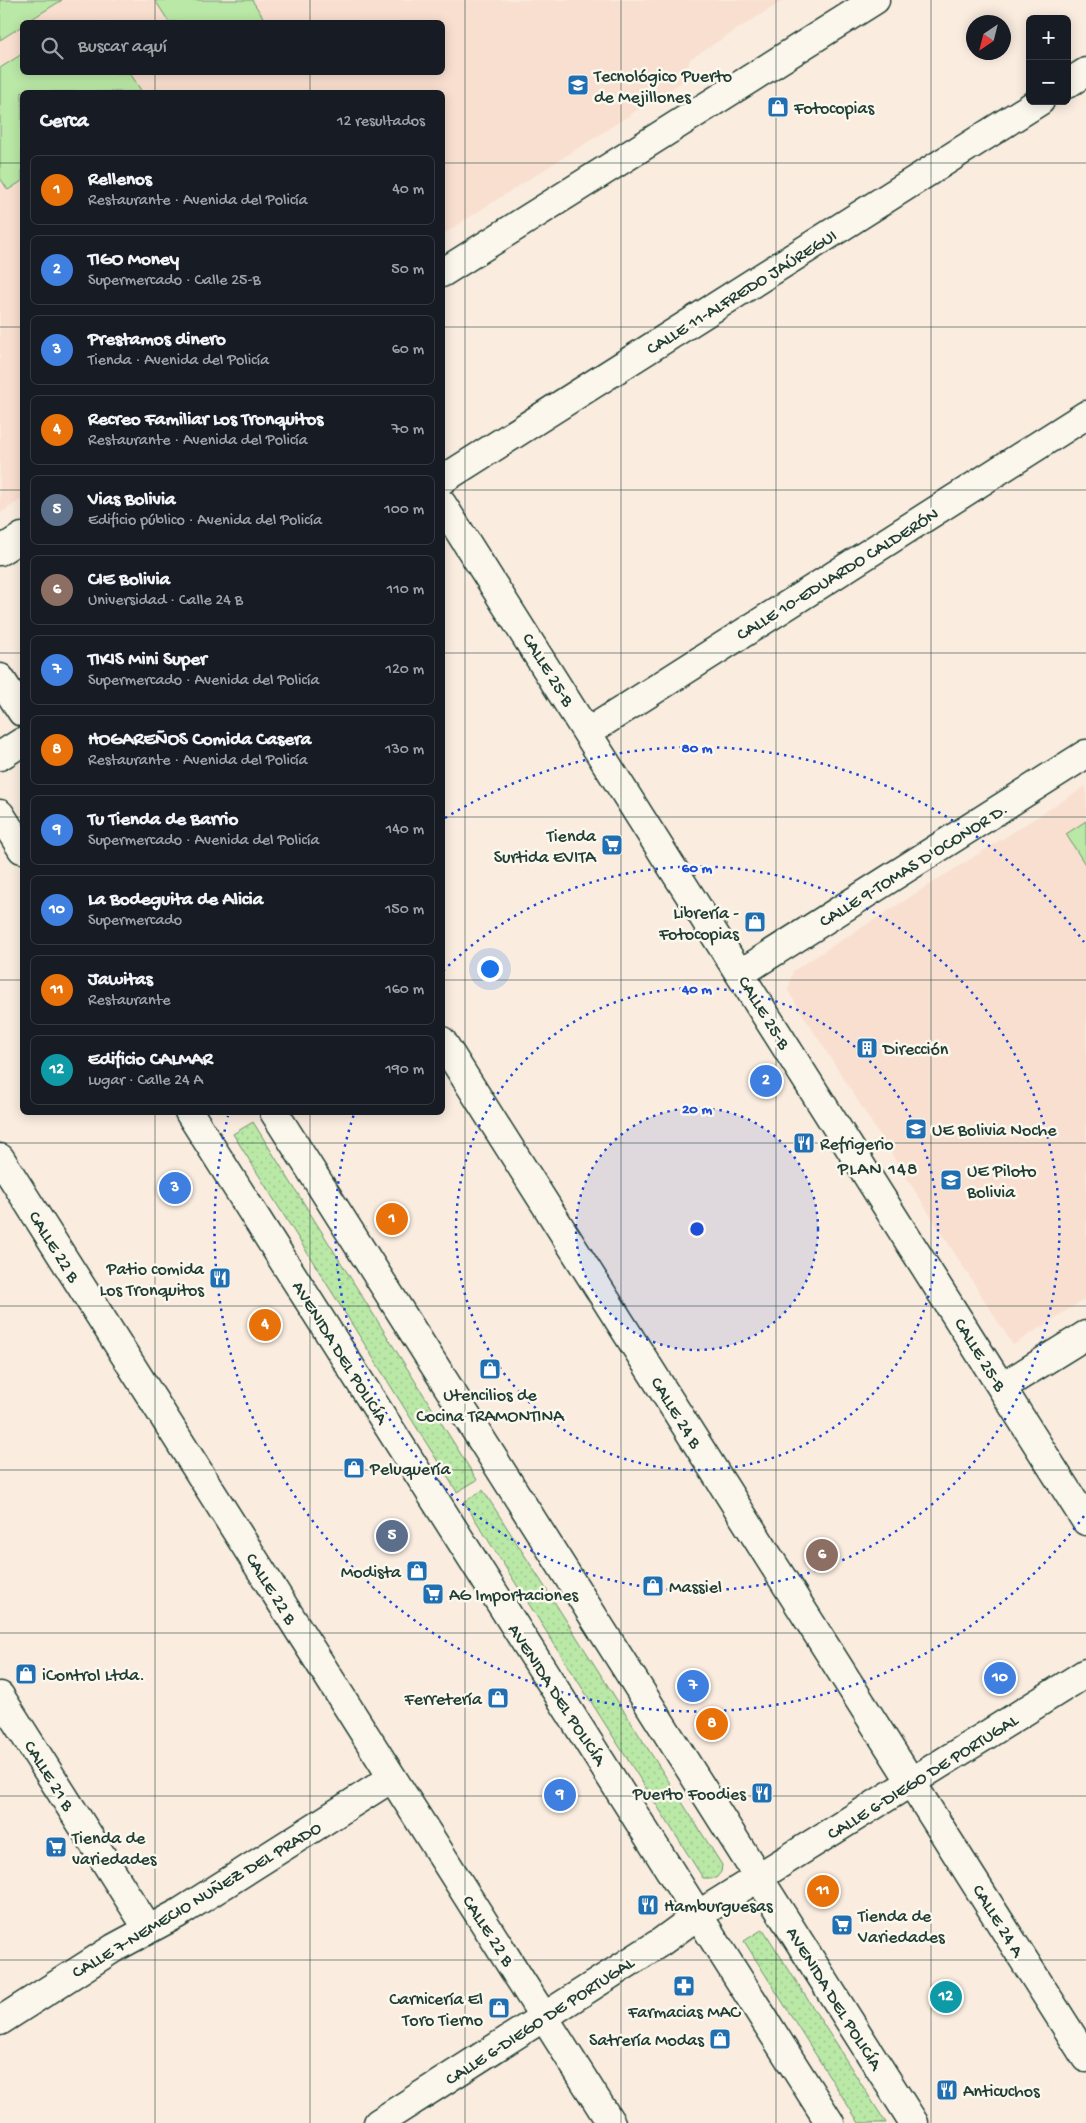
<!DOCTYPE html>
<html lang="es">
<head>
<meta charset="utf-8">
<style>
  body { margin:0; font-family:"Gochi Hand",sans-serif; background:#242831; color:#f1f3f6 }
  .controls { position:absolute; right:15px; top:15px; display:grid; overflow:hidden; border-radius:8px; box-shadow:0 2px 12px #0003 }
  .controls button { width:45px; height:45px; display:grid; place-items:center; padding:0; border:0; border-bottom:1px solid #363941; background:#171b24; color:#f1f3f6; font:25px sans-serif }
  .compass { position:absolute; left:966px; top:15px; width:45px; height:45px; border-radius:50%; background:#171b24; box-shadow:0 2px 12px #0003; rotate:215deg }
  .you { position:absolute; left:489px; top:968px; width:18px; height:18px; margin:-12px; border:4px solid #fff; border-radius:50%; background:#1a73e8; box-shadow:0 0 0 8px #1a73e833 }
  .badge { display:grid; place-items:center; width:32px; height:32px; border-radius:50%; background:#d93025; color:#fff; font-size:16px; font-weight:700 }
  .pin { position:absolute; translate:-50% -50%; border:2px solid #fff; box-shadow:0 1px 5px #0006 }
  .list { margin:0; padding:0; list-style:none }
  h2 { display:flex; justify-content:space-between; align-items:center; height:65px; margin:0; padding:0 20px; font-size:21px }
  h2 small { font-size:16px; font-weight:400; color:#9ea1a6 }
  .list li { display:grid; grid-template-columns:32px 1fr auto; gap:15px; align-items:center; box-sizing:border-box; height:70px; margin:0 10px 10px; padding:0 10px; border:1px solid #363941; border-radius:8px }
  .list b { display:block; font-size:19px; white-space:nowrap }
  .list p { margin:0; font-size:16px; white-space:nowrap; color:#9ea1a6 }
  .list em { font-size:16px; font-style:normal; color:#9ea1a6 }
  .icon { flex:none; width:28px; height:28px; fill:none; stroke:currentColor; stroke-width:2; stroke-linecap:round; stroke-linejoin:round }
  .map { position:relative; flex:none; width:1086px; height:2123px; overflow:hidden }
  .search { position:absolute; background:#171b24; box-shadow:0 2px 12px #0003; left:20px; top:20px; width:425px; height:55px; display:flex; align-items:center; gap:12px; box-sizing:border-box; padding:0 18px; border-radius:8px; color:#9ea1a6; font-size:19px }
  .panel { position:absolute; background:#171b24; box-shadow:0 2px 12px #0003; left:20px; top:90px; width:425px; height:1025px; border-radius:8px }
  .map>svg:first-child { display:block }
  .built { fill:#f9dfcf; fill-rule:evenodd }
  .grass { fill:url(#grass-dots); stroke:#6c926d }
  .pitch { fill:#bae8a6; stroke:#6c926d }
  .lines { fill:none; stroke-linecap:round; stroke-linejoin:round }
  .street-casing { stroke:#1f3d34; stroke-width:31 }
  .secondary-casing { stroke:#1f3d34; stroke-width:31 }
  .street { stroke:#fbf7ec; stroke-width:28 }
  .secondary { stroke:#fbf7ec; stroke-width:28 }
  .grid { fill:none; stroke:#1f3d34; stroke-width:1; stroke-opacity:0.55 }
  .ring { fill:none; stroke:#1d4ed8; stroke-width:2.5; stroke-dasharray:2.5 5 }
  .labels { text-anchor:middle; stroke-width:5; stroke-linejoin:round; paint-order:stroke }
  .poi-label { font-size:18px; fill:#1f3d34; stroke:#fbf7ec; text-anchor:start }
  .street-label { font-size:18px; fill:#1f3d34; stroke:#fbf7ec }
  .neighbourhood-label { font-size:19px; letter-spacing:1px; fill:#1f3d34; stroke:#fbf7ec }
  .centre { fill:#1d4ed8; stroke:#fbf7ec; stroke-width:2.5 }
  .ring-label { font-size:15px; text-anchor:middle; font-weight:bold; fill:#1d4ed8; stroke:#fbf7ec; stroke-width:5; stroke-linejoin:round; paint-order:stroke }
</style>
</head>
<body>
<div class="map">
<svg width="1086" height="2123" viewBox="0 0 1086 2123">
  <defs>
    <pattern id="grass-dots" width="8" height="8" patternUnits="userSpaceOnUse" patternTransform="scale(1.25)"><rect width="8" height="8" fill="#bae8a6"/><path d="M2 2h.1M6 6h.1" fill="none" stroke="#9fc890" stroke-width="1.8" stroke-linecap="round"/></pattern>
  </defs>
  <rect width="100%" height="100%" fill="#faecdf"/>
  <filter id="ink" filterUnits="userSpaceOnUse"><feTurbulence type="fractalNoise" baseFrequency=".02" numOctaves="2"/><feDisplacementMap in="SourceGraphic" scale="10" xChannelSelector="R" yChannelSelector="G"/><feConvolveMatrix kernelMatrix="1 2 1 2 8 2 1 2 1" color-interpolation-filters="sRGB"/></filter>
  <g filter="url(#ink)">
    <g class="built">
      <path d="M0,0H784L690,59L685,80L443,234L442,92H22V499L0,513ZM22,22H442V72H22Z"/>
      <path d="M1086,786V1298L1013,1345L788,991L793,971Z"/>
    </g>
    <g class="grass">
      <path d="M253,1122L477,1480L457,1492L233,1134Z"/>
      <path d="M483,1490L722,1865L721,1872L716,1878H703L464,1502Z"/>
      <path d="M763,1929L886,2123H859L744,1941Z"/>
    </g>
    <g class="pitch">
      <path d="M0,0H62L27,22H22V26L0,40Z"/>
      <path d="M155,0H252L266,22H169Z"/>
      <path d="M22,54V72L130,73L142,92H22V181L8,190L0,178V68Z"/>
      <path d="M1086,821V866L1066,834Z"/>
    </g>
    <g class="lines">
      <g class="street-casing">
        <g id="street">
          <path d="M1067,84L1086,72"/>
          <path d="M442,480L1040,101"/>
          <path d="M442,504L1086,1521"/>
          <path d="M588,732L1086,415"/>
          <path d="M741,973L1086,754"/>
          <path d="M442,1041L1086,2058"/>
          <path d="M0,1158L611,2123"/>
          <path d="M1002,1387L1086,1335"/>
          <path d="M0,1696L148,1929"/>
          <path d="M0,2021L114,1948L179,1913L392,1778"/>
        </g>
      </g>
      <g class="secondary-casing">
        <g id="secondary">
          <path d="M442,273L875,0"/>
          <path d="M0,551L22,537"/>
          <path d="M0,678L22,712"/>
          <path d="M0,756L22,742"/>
          <path d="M0,814L22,849"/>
          <path d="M189,1112L830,2123"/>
          <path d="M274,1112L914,2123"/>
          <path d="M378,2123L661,1942L698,1915L1086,1673"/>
        </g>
      </g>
      <use href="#street" class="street"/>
      <use href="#secondary" class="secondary"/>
    </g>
  </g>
  <path class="grid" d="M155,0V22M310,0V22M465,0V2123M621,0V2123M776,0V2123M931,0V2123M155,72V92M310,72V92M0,163H22M442,163H1086M0,327H22M442,327H1086M0,490H22M442,490H1086M0,653H22M442,653H1086M0,817H22M442,817H1086M0,980H22M442,980H1086M155,1112V2123M310,1112V2123M0,1143H1086M0,1306H1086M0,1470H1086M0,1633H1086M0,1796H1086M0,1960H1086"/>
  <circle cx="697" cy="1229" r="121" fill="#1d4ed8" fill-opacity=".12"/>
  <g class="ring">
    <circle cx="697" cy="1229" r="121"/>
    <circle cx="697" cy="1229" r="241"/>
    <path d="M443 971A362 362 0 1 1 354 1114"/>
    <path d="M1084 1516A482 482 0 0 1 228 1116M445 818A482 482 0 0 1 1084 942"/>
  </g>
  <defs>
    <g id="university-square" transform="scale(1.125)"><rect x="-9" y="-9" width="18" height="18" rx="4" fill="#1f6fb2" stroke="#fbf7ec"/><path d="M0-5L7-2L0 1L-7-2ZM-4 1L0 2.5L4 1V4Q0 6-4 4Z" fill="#fff"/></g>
    <g id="shop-square" transform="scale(1.125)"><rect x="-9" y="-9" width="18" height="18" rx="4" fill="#1f6fb2" stroke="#fbf7ec"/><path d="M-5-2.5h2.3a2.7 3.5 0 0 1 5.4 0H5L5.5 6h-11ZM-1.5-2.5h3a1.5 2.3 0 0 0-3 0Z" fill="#fff"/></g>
    <g id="supermarket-square" transform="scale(1.125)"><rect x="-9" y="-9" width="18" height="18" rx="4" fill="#1f6fb2" stroke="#fbf7ec"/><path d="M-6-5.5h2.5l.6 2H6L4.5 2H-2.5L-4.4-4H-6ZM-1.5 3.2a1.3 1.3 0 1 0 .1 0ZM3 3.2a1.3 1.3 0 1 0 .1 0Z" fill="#fff"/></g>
    <g id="building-square" transform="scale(1.125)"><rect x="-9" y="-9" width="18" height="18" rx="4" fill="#1f6fb2" stroke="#fbf7ec"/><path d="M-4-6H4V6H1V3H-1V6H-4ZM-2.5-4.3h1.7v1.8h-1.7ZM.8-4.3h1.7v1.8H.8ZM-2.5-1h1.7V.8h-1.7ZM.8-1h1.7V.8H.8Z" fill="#fff"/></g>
    <g id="school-square" transform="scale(1.125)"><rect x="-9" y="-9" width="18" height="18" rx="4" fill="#1f6fb2" stroke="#fbf7ec"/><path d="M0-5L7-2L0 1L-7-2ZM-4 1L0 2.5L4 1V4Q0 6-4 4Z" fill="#fff"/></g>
    <g id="restaurant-square" transform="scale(1.125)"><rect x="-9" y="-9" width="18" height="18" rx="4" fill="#1f6fb2" stroke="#fbf7ec"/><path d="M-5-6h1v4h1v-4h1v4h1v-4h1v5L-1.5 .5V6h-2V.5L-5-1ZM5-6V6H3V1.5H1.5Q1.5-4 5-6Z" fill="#fff"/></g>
    <g id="pharmacy-square" transform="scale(1.125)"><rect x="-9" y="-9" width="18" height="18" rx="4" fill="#1f6fb2" stroke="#fbf7ec"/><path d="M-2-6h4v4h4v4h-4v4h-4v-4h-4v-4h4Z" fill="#fff"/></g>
  </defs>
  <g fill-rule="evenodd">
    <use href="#university-square" x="578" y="85"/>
    <use href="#shop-square" x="778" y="107"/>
    <use href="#supermarket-square" x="612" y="845"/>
    <use href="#shop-square" x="755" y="922"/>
    <use href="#building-square" x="867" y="1048"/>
    <use href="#school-square" x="916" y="1129"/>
    <use href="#restaurant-square" x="804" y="1143"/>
    <use href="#school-square" x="951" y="1180"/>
    <use href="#restaurant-square" x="220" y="1278"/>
    <use href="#shop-square" x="490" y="1369"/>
    <use href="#shop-square" x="354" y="1468"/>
    <use href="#shop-square" x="417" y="1571"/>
    <use href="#shop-square" x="653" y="1586"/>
    <use href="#supermarket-square" x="433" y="1594"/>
    <use href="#shop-square" x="26" y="1674"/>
    <use href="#shop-square" x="498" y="1698"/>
    <use href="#restaurant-square" x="762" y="1793"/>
    <use href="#supermarket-square" x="56" y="1847"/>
    <use href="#restaurant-square" x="648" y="1905"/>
    <use href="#supermarket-square" x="842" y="1925"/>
    <use href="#pharmacy-square" x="684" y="1986"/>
    <use href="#shop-square" x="499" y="2008"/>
    <use href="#shop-square" x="720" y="2039"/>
    <use href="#restaurant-square" x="947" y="2090"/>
  </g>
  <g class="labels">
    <g class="poi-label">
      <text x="594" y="81">Tecnológico Puerto<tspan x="594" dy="21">de Mejillones</tspan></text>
      <text x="794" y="113">Fotocopias</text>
      <text x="596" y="841" text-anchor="end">Tienda<tspan x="596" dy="21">Surtida EVITA</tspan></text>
      <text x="739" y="918" text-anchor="end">Librería -<tspan x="739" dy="21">Fotocopias</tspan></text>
      <text x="883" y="1054">Dirección</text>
      <text x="932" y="1135">UE Bolivia Noche</text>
      <text x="820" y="1149">Refrigerio</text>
      <text x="967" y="1176">UE Piloto<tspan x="967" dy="21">Bolivia</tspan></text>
      <text x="204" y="1274" text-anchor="end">Patio comida<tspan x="204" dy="21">Los Tronquitos</tspan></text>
      <text x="490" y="1400" text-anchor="middle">Utencilios de<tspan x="490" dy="21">Cocina TRAMONTINA</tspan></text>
      <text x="370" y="1474">Peluquería</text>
      <text x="401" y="1577" text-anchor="end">Modista</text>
      <text x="669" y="1592">Massiel</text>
      <text x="449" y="1600">AG Importaciones</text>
      <text x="42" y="1680">iControl Ltda.</text>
      <text x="482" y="1704" text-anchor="end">Ferretería</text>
      <text x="746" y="1799" text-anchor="end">Puerto Foodies</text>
      <text x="72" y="1843">Tienda de<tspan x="72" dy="21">variedades</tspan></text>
      <text x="664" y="1911">Hamburguesas</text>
      <text x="858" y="1921">Tienda de<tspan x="858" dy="21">Variedades</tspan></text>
      <text x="483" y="2004" text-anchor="end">Carnicería El<tspan x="483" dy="21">Toro Tierno</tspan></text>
      <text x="684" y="2017" text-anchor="middle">Farmacias MAC</text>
      <text x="704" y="2045" text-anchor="end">Satrería Modas</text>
      <text x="963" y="2096">Anticuchos</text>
    </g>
    <g class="street-label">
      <text transform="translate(741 291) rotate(-32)" y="6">CALLE 11-ALFREDO JAÚREGUI</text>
      <text transform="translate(837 573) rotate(-32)" y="6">CALLE 10-EDUARDO CALDERÓN</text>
      <text transform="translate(549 669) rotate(58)" y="6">CALLE 25-B</text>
      <text transform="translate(913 864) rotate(-32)" y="6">CALLE 9-TOMAS D'OCONOR D.</text>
      <text transform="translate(765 1012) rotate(58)" y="6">CALLE 25-B</text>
      <text transform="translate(55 1246) rotate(58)" y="6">CALLE 22 B</text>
      <text transform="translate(341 1352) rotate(58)" y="6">AVENIDA DEL POLICÍA</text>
      <text transform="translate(981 1354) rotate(58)" y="6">CALLE 25-B</text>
      <text transform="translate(677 1412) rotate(58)" y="6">CALLE 24 B</text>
      <text transform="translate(272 1588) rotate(58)" y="6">CALLE 22 B</text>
      <text transform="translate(558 1694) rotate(57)" y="6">AVENIDA DEL POLICÍA</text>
      <text transform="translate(50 1775) rotate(58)" y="6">CALLE 21 B</text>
      <text transform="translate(922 1776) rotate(-32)" y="6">CALLE 6-DIEGO DE PORTUGAL</text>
      <text transform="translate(196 1899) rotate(-31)" y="6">CALLE 7-NEMECIO NUÑEZ DEL PRADO</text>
      <text transform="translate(999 1920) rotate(58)" y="6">CALLE 24 A</text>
      <text transform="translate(489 1930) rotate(57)" y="6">CALLE 22 B</text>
      <text transform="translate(835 1998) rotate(58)" y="6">AVENIDA DEL POLICÍA</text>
      <text transform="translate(539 2020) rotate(-33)" y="6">CALLE 6-DIEGO DE PORTUGAL</text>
    </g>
    <g class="neighbourhood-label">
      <text x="878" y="1174">PLAN 148</text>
    </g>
  </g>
  <circle cx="697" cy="1229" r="8" class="centre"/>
  <g class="ring-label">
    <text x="697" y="752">80 m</text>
    <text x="697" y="872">60 m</text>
    <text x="697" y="993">40 m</text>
    <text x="697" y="1113">20 m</text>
  </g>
</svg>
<div class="controls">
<button>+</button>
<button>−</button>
</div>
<svg class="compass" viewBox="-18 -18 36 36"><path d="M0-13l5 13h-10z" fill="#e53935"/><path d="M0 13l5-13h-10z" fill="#9ea1a6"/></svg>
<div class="you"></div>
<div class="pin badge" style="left:392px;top:1219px;background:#e8710a">1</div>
<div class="pin badge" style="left:766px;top:1081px;background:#3f7fe0">2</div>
<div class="pin badge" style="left:175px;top:1188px;background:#3f7fe0">3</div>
<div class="pin badge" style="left:265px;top:1325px;background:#e8710a">4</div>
<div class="pin badge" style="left:392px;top:1536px;background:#5c6f8a">5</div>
<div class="pin badge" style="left:822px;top:1555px;background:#8d6e63">6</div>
<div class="pin badge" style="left:693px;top:1686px;background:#3f7fe0">7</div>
<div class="pin badge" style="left:712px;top:1724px;background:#e8710a">8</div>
<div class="pin badge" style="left:560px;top:1795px;background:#3f7fe0">9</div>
<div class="pin badge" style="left:1000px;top:1678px;background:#3f7fe0">10</div>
<div class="pin badge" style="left:823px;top:1891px;background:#e8710a">11</div>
<div class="pin badge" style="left:946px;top:1997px;background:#0f9aa8">12</div>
<div class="search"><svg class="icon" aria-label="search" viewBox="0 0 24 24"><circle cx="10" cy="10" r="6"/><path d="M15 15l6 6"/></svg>Buscar aquí</div>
<section class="panel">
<h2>Cerca<small>12 resultados</small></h2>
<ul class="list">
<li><span class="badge" style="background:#e8710a">1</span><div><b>Rellenos</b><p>Restaurante · Avenida del Policía</p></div><em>40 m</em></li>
<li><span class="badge" style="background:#3f7fe0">2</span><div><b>TIGO Money</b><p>Supermercado · Calle 25-B</p></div><em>50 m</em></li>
<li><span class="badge" style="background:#3f7fe0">3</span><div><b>Prestamos dinero</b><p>Tienda · Avenida del Policía</p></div><em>60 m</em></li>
<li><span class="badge" style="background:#e8710a">4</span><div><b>Recreo Familiar Los Tronquitos</b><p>Restaurante · Avenida del Policía</p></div><em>70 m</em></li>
<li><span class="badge" style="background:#5c6f8a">5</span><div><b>Vias Bolivia</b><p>Edificio público · Avenida del Policía</p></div><em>100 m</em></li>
<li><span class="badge" style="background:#8d6e63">6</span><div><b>CIE Bolivia</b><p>Universidad · Calle 24 B</p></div><em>110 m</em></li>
<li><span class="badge" style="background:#3f7fe0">7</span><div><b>TIKIS Mini Super</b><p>Supermercado · Avenida del Policía</p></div><em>120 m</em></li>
<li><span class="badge" style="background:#e8710a">8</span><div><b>HOGAREÑOS Comida Casera</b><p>Restaurante · Avenida del Policía</p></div><em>130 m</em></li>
<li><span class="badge" style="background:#3f7fe0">9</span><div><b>Tu Tienda de Barrio</b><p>Supermercado · Avenida del Policía</p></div><em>140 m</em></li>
<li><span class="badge" style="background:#3f7fe0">10</span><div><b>La Bodeguita de Alicia</b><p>Supermercado</p></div><em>150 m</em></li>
<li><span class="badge" style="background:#e8710a">11</span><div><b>Jawitas</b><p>Restaurante</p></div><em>160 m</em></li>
<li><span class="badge" style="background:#0f9aa8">12</span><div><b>Edificio CALMAR</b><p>Lugar · Calle 24 A</p></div><em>190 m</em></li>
</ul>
</section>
</div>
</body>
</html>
